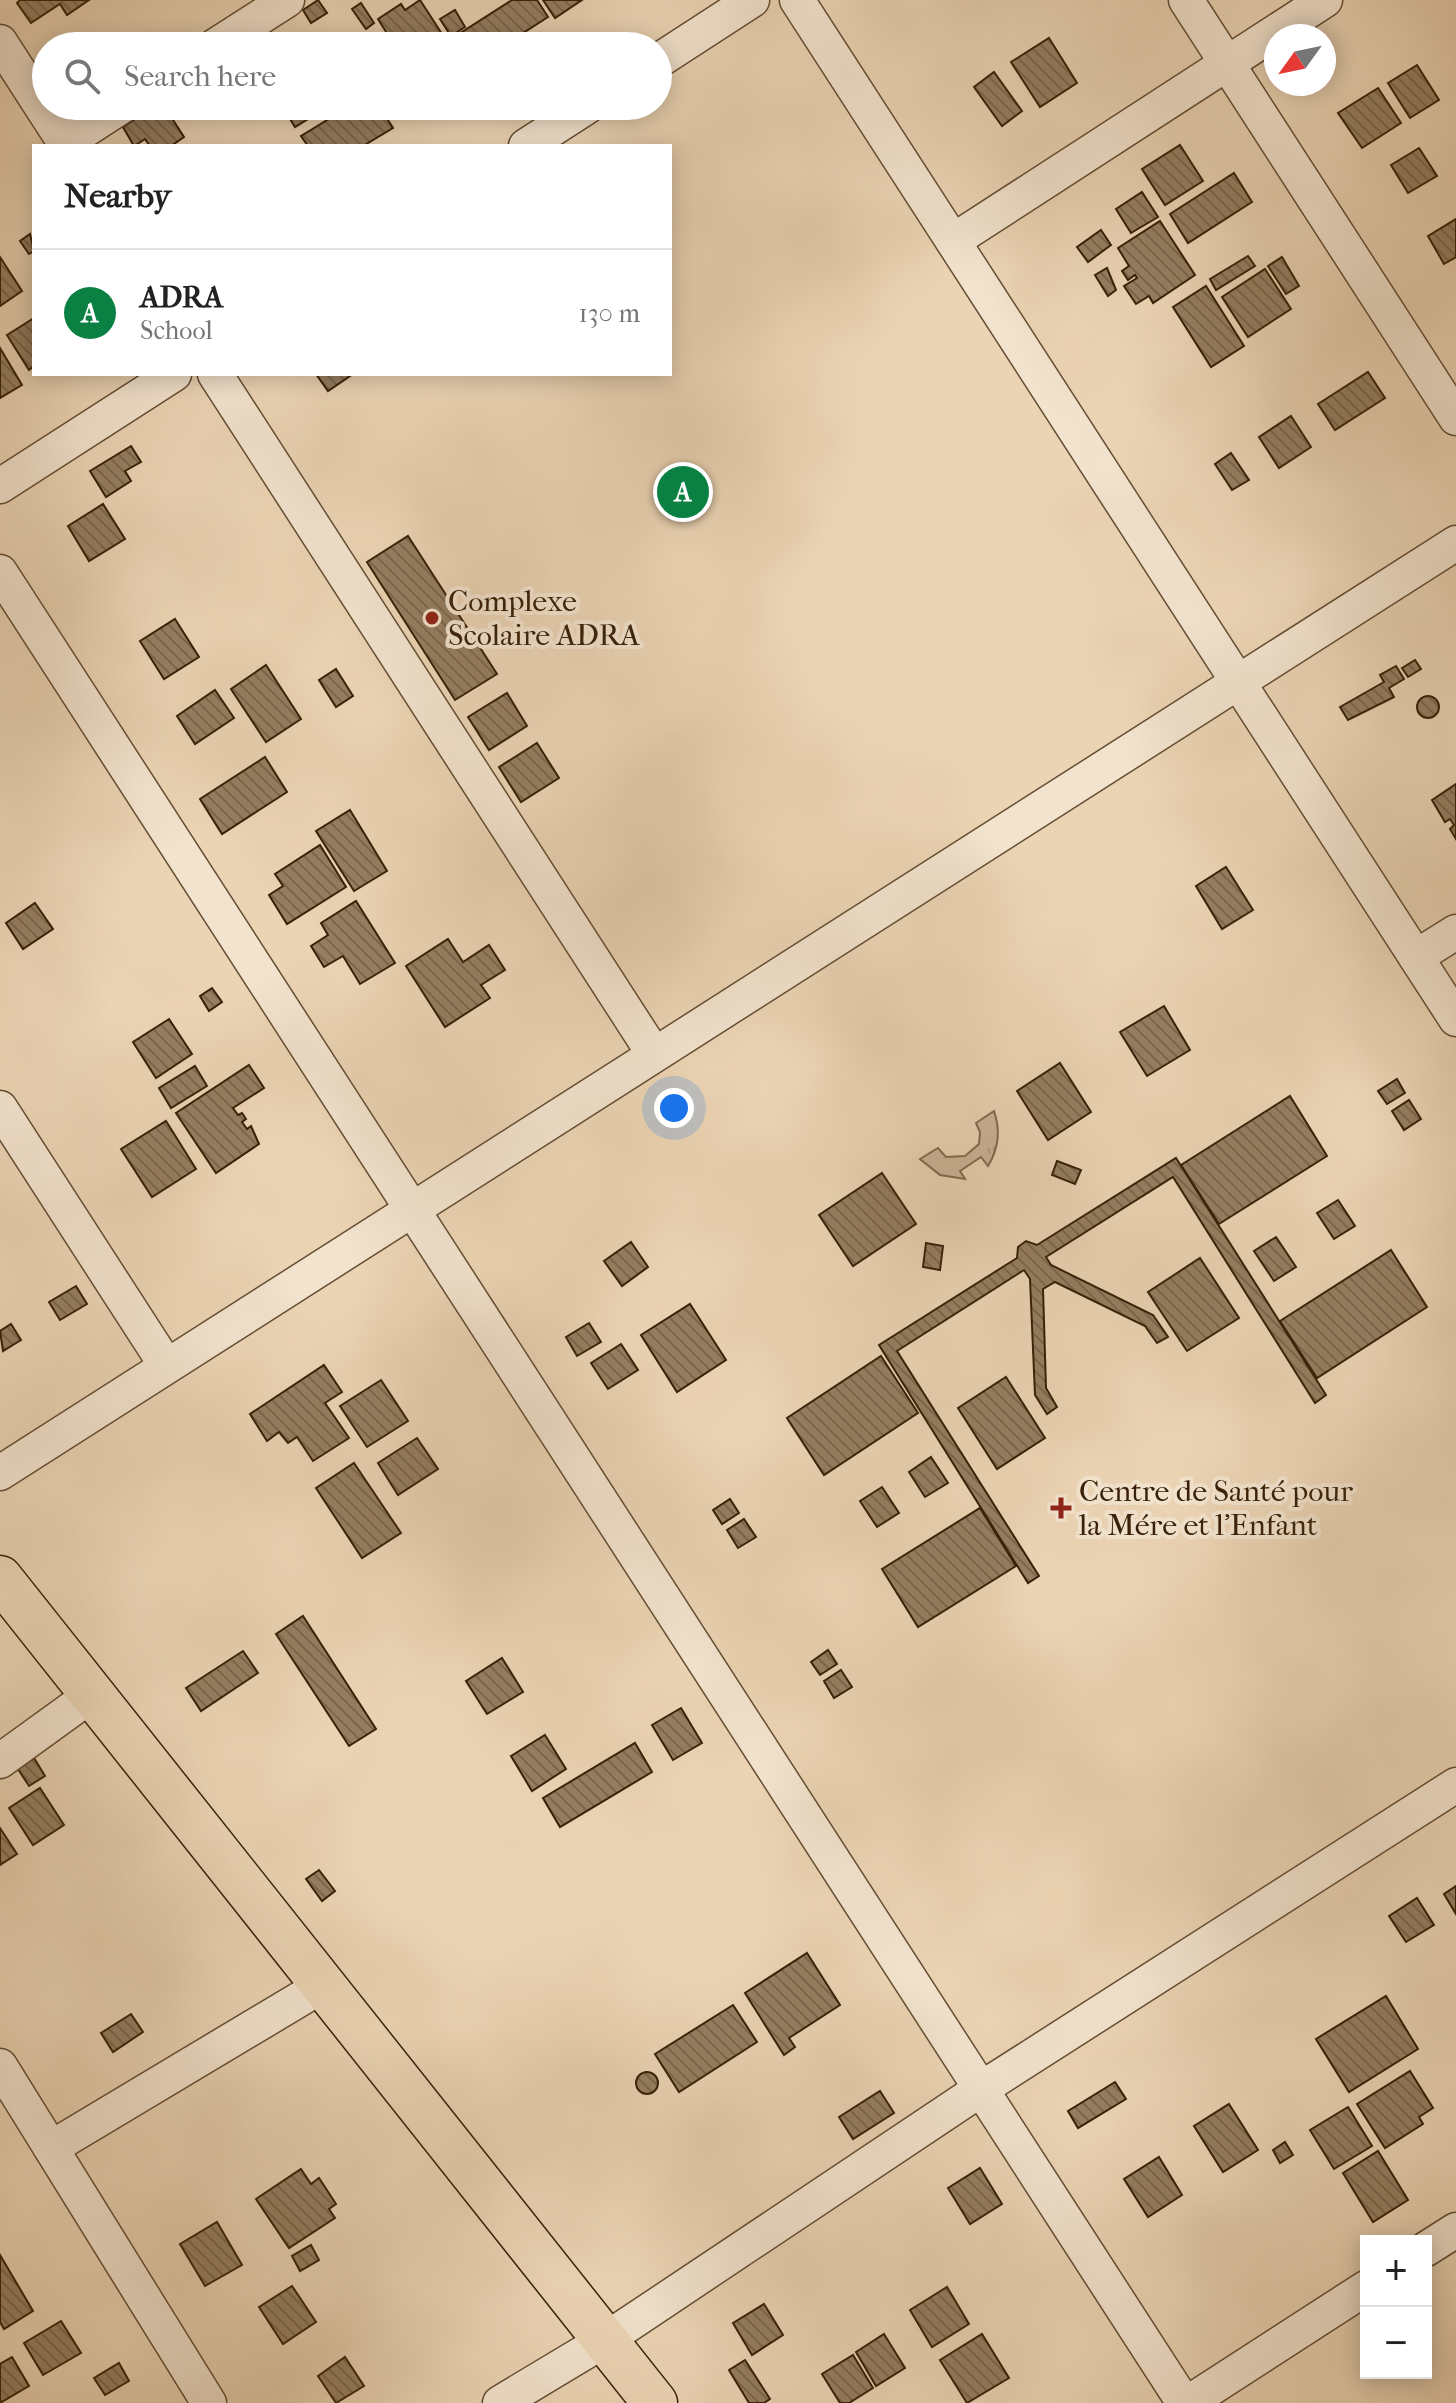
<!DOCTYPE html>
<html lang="en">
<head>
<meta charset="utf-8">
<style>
  body { margin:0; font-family:"IM FELL French Canon",serif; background:#f6f6f6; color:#222 }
  .controls { position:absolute; right:24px; bottom:24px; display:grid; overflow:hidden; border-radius:0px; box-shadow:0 4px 20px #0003 }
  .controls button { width:72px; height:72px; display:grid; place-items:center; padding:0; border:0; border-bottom:2px solid #e0e0e0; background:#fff; color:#222; font:40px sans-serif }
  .compass { position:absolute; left:1264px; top:24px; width:72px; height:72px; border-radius:50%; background:#fff; box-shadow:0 4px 20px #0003; rotate:237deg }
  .you { position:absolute; left:674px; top:1108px; width:28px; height:28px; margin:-20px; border:6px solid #fff; border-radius:50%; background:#1a73e8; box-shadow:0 0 0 12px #1a73e833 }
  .badge { display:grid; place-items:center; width:52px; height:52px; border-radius:50%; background:#0b8043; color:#fff; font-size:26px; font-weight:700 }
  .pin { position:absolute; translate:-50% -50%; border:4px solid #fff; box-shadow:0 2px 8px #0006 }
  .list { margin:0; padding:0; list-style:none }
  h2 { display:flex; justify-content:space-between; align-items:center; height:104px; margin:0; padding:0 32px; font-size:34px }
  h2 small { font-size:26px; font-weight:400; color:#767676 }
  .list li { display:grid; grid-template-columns:52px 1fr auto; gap:24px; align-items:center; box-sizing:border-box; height:128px; padding:0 32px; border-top:2px solid #e0e0e0 }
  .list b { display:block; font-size:30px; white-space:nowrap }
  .list p { margin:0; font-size:26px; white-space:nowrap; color:#767676 }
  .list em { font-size:26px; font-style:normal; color:#767676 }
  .icon { flex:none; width:44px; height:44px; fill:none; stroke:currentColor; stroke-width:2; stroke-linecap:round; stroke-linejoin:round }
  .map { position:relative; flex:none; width:1456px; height:2403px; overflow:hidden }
  .search { position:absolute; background:#fff; box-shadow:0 4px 20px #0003; left:32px; top:32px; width:640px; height:88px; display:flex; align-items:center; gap:20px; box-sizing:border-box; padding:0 28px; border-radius:44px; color:#767676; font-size:30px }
  .panel { position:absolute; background:#fff; box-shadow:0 4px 20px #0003; left:32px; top:144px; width:640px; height:232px; border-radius:0px }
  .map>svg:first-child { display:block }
  .grass { fill:url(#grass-tufts); stroke:#826a4f; stroke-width:2 }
  .building { fill:url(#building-back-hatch); stroke:#372007; stroke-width:2 }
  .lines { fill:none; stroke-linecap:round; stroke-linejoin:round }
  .minor-casing { stroke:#644d32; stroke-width:37 }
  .trunk-casing { stroke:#372007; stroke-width:47 }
  .minor { stroke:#f2e3ce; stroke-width:34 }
  .trunk { stroke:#ebd4b4; stroke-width:44 }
  .poi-dot { fill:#8f2418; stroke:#f2e3ce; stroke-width:3 }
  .labels { text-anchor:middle; stroke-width:8; stroke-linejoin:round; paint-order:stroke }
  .poi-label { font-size:30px; fill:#372007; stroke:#f2e3ce; text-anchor:start }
</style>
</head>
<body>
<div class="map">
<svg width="1456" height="2403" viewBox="0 0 1456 2403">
  <defs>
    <pattern id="grass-tufts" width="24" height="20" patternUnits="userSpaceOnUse" patternTransform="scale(2)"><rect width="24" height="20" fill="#ccb597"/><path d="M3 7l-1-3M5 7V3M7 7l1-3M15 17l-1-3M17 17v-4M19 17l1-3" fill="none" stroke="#b09b81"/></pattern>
    <pattern id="building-back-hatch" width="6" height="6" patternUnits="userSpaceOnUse" patternTransform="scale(2)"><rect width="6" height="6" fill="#957e61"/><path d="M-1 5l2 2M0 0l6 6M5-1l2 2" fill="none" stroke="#7a674e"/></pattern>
  </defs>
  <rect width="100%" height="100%" fill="#ebd4b4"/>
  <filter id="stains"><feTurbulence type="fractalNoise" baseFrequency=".0025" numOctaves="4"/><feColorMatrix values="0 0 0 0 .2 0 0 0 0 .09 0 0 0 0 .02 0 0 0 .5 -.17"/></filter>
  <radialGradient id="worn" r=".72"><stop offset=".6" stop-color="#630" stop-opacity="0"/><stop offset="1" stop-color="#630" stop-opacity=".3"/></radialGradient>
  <path class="grass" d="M994,1111C1001,1131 999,1148 988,1166L981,1157L960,1171L965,1179L940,1175L920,1159L938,1148L946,1157L965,1156L979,1144L980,1132L976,1123Z"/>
  <g class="building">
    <path d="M20,0H89L67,15L60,4L31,23L17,3Z"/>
    <path d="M318,0L327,13L311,23L303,10Z"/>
    <path d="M420,0L442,34L423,46H395L378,19L401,4L405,10Z"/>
    <path d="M512,0H537L548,17L503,46H456L451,39Z"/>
    <path d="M543,0H582L555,18Z"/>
    <path d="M361,3L374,23L366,29L352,9Z"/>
    <path d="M455,10L465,27L451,36L440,19Z"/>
    <path d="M1049,38L1077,83L1040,107L1011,62Z"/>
    <path d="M1417,65L1439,100L1410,118L1388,83Z"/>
    <path d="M994,72L1022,111L1002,126L974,87Z"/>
    <path d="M1378,88L1401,123L1362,148L1338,113Z"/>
    <path d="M155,106H164L184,137L171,146H150L145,139L134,146L123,127Z"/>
    <path d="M282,106H329L295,127Z"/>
    <path d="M350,106H379L393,128L363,146H308L301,136Z"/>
    <path d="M1180,145L1203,181L1165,205L1142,169Z"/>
    <path d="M1419,148L1437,176L1408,193L1391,165Z"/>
    <path d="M1234,173L1252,202L1188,243L1170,214Z"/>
    <path d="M1142,192L1158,217L1131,233L1116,209Z"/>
    <path d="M1456,219V257L1444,264L1428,236Z"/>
    <path d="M1160,221L1195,275L1153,303L1149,296L1136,304L1124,286L1137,278L1135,275L1128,280L1122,271L1129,266L1118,248Z"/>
    <path d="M1101,230L1111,245L1088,262L1077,247Z"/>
    <path d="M30,234L34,251L29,254L20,241Z"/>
    <path d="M1248,256L1255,266L1216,290L1210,279Z"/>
    <path d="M0,257L22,291L0,306Z"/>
    <path d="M1282,257L1299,286L1286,294L1268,266Z"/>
    <path d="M1107,268L1116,290L1108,296L1095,275Z"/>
    <path d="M1265,269L1291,309L1248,337L1222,297Z"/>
    <path d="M1206,286L1244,346L1211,367L1173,307Z"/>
    <path d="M34,318V366L29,370L7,335Z"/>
    <path d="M0,348L22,385L0,398Z"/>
    <path d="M1368,372L1385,398L1335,430L1318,404Z"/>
    <path d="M316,374H353L328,391Z"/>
    <path d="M1291,416L1311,447L1279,468L1259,437Z"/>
    <path d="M131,446L141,462L125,471L131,481L106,497L90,471Z"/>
    <path d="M1231,453L1249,480L1232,490L1215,464Z"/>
    <path d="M103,504L125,539L89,561L68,526Z"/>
    <path d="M408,536L497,674L455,700L367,562Z"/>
    <path d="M175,619L199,657L164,679L140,641Z"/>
    <path d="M1415,660L1421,669L1408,677L1402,668Z"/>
    <path d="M266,665L301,719L266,742L231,689Z"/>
    <path d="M1396,666L1404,679L1389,688L1394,697L1348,720L1340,707L1384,682L1380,675Z"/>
    <path d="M336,669L353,696L336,707L319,680Z"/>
    <path d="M215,690L234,718L195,744L177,716Z"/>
    <path d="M507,693L527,726L489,750L468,717Z"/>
    <circle cx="1428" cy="707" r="11"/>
    <path d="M537,743L559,778L521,802L499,767Z"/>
    <path d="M265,757L287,792L222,834L200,799Z"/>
    <path d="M1456,784V839L1450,829L1454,825L1450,819L1445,822L1432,800Z"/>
    <path d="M350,810L387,871L354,891L316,831Z"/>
    <path d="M320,845L346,887L287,924L269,895L283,886L275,874Z"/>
    <path d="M1226,867L1253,910L1222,929L1196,886Z"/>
    <path d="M356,901L395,963L360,984L343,956L324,967L311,946L328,935L321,923Z"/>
    <path d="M35,903L53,929L23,949L6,923Z"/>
    <path d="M448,939L463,962L489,945L505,970L481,985L490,998L445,1027L406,966Z"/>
    <path d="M212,988L222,1002L209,1011L200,996Z"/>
    <path d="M1164,1006L1190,1050L1147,1076L1120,1032Z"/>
    <path d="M169,1019L192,1054L156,1078L133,1042Z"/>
    <path d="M1060,1063L1091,1112L1048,1140L1017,1091Z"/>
    <path d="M249,1065L264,1088L233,1108L238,1115L242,1113L246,1119L242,1122L247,1129L251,1126L259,1144L216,1173L176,1113Z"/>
    <path d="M195,1066L207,1086L171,1108L159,1088Z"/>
    <path d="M1397,1079L1405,1093L1387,1104L1378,1091Z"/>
    <path d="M1290,1096L1327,1156L1219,1224L1181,1165Z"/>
    <path d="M1409,1100L1421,1119L1404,1130L1392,1111Z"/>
    <path d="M166,1121L196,1169L152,1197L121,1149Z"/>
    <path d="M1176,1158L1326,1395L1315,1403L1173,1177L1046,1257L1051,1265L1153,1315L1168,1337L1157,1343L1145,1326L1055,1282L1043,1289L1046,1388L1057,1407L1047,1414L1035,1395L1030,1279L1024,1270L897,1351L1039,1576L1028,1583L879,1345L1017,1258L1018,1247L1026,1241L1037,1245Z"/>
    <path d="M1057,1161L1081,1170L1075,1184L1052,1175Z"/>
    <path d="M882,1173L916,1224L853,1266L819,1215Z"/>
    <path d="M1338,1200L1355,1226L1334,1239L1317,1213Z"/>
    <path d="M1276,1237L1296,1267L1274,1281L1254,1251Z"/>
    <path d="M631,1242L648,1267L622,1286L604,1261Z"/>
    <path d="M926,1243L943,1246L940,1270L923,1267Z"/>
    <path d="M1391,1250L1427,1307L1317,1378L1280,1321Z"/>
    <path d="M1200,1258L1239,1318L1187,1351L1148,1292Z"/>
    <path d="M76,1286L87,1304L60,1320L49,1302Z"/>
    <path d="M690,1304L726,1360L677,1392L641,1335Z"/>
    <path d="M589,1323L601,1342L577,1356L566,1337Z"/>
    <path d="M11,1324L21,1340L3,1351L0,1331Z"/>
    <path d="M621,1344L638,1370L608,1389L591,1363Z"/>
    <path d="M881,1356L918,1413L824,1475L787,1418Z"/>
    <path d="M324,1365L342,1392L325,1403L349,1438L313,1461L297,1437L288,1443L279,1432L267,1441L250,1414Z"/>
    <path d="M1006,1377L1045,1438L997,1469L958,1408Z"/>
    <path d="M381,1380L408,1421L367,1447L340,1406Z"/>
    <path d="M417,1438L438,1469L398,1495L378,1463Z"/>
    <path d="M931,1457L948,1483L925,1497L909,1472Z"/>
    <path d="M354,1463L401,1533L362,1558L316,1488Z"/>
    <path d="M882,1487L899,1513L877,1527L860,1501Z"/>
    <path d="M730,1499L739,1513L722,1524L713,1510Z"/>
    <path d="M980,1508L1016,1566L918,1627L882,1569Z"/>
    <path d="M744,1519L756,1537L738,1548L727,1530Z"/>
    <path d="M303,1616L376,1729L349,1746L276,1634Z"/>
    <path d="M828,1650L837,1664L820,1675L811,1662Z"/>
    <path d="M243,1651L258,1673L201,1711L186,1688Z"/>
    <path d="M502,1658L523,1692L487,1714L466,1681Z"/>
    <path d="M841,1670L852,1687L834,1698L824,1681Z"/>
    <path d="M681,1708L702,1743L673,1760L652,1725Z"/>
    <path d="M545,1735L566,1769L532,1791L511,1756Z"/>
    <path d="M635,1743L652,1772L560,1827L543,1798Z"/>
    <path d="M34,1758L45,1776L29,1786L18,1769Z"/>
    <path d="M40,1788L64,1825L33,1845L9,1808Z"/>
    <path d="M0,1828L17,1854L0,1865Z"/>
    <path d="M319,1870L335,1891L322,1901L306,1879Z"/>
    <path d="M1456,1886V1914L1444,1894Z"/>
    <path d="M1417,1898L1434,1925L1406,1942L1389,1916Z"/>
    <path d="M807,1953L840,2005L789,2038L795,2047L784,2055L745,1993Z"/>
    <path d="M1386,1996L1418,2049L1349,2092L1316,2039Z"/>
    <path d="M733,2005L757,2042L679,2092L655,2054Z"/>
    <path d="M131,2014L143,2032L113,2052L101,2033Z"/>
    <path d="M1410,2071L1433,2108L1419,2117L1423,2124L1385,2148L1357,2104Z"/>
    <circle cx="647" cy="2083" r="11"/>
    <path d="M1115,2082L1126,2099L1078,2128L1068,2111Z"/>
    <path d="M880,2091L894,2113L853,2139L839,2117Z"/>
    <path d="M1229,2104L1258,2150L1223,2172L1194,2126Z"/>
    <path d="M1348,2107L1372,2146L1334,2169L1310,2130Z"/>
    <path d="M1285,2142L1293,2155L1280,2163L1273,2150Z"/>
    <path d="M1378,2151L1408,2200L1373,2222L1343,2173Z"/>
    <path d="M1159,2157L1182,2195L1148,2217L1124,2179Z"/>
    <path d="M980,2168L1002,2204L970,2224L948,2188Z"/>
    <path d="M301,2169L311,2184L319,2178L336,2204L329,2209L335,2218L289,2248L256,2199Z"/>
    <path d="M217,2222L242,2265L205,2286L180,2244Z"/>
    <path d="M311,2245L319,2260L300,2271L292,2256Z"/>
    <path d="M0,2255L33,2311L4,2329L0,2322Z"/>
    <path d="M292,2286L316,2322L283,2344L259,2307Z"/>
    <path d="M947,2287L969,2324L932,2347L910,2310Z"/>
    <path d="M764,2304L783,2335L752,2355L733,2323Z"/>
    <path d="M61,2321L81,2353L43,2375L24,2343Z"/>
    <path d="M884,2334L905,2368L876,2386L856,2352Z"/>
    <path d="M982,2334L1009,2378L967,2403L940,2360Z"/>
    <path d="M853,2355L873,2388L849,2403H840L822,2374Z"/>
    <path d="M12,2357L29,2386L0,2403V2364Z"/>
    <path d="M345,2357L364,2386L336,2403L318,2376Z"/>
    <path d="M745,2360L770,2399L764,2403H749L729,2370Z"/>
    <path d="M119,2363L129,2381L105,2395L94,2378Z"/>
  </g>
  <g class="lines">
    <g class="minor-casing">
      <g id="minor">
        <path d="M797,0L1456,1019"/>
        <path d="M1186,0L1456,418"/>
        <path d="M0,42L67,146"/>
        <path d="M215,46L287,0"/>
        <path d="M658,61L752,0"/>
        <path d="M65,143L122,106"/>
        <path d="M526,146L588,106"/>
        <path d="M953,241L1325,0"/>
        <path d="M215,374L654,1054"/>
        <path d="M0,486L174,374"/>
        <path d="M0,572L1184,2403"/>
        <path d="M1416,957L1456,932"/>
        <path d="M0,1108L166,1365"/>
        <path d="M0,1473L1456,543"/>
        <path d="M0,1761L94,1693"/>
        <path d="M0,2066L209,2403"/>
        <path d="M51,2148L325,1984"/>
        <path d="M1426,2249L1456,2230"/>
        <path d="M500,2403L605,2340L981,2089L1456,1785"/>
        <path d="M1188,2403L1366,2288"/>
      </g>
    </g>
    <g class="trunk-casing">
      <path id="trunk" d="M0,1578L655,2403"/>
    </g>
    <use href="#minor" class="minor"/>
    <use href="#trunk" class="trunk"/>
  </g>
  <g class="poi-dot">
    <circle cx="432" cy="618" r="8"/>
    <path d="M1057 1496h8v8h8v8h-8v8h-8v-8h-8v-8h8z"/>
  </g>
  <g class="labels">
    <g class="poi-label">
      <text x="448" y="611">Complexe<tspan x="448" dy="34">Scolaire ADRA</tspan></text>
      <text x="1079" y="1501">Centre de Santé pour<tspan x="1079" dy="34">la Mére et l'Enfant</tspan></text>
    </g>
  </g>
  <rect width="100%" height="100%" filter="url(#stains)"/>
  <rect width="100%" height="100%" fill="url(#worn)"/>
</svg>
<div class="controls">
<button>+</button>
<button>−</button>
</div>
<svg class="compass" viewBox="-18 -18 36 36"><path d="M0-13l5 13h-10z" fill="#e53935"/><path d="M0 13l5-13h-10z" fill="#767676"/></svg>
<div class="you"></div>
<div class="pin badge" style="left:683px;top:492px">A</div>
<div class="search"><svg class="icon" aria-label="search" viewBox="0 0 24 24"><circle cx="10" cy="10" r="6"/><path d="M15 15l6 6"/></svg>Search here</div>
<section class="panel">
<h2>Nearby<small></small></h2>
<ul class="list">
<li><span class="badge">A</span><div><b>ADRA</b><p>School</p></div><em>130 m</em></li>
</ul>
</section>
</div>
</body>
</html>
